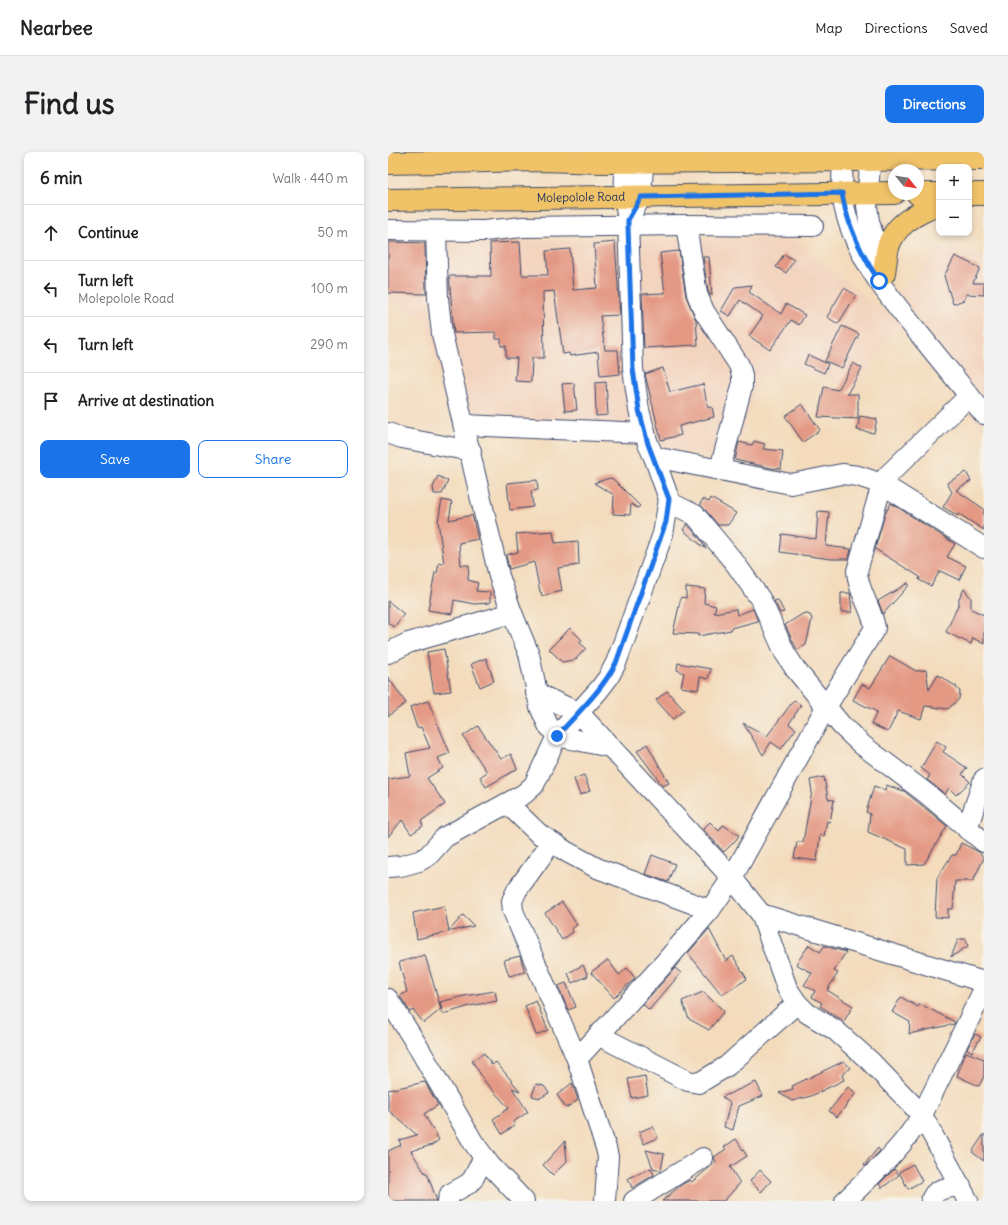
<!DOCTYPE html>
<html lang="en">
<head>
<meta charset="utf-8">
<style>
  body { margin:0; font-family:Delius,sans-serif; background:#f2f2f2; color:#202124 }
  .controls { position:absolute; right:12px; top:12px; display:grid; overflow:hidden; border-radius:8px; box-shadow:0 2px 6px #0003 }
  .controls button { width:36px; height:36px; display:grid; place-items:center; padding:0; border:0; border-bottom:1px solid #e0e0e0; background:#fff; color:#202124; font:20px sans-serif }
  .compass { position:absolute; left:500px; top:12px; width:36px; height:36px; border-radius:50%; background:#fff; box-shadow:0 2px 6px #0003; rotate:120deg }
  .stop { position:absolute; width:12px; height:12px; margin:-9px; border:3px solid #1a73e8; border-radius:50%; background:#fff }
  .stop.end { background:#1a73e8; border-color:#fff; box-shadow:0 1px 4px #0008 }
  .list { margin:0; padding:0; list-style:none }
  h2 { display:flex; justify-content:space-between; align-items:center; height:52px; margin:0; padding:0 16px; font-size:17px }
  h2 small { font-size:13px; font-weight:400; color:#757577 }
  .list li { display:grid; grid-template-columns:26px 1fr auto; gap:12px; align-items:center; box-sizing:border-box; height:56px; padding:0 16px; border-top:1px solid #e0e0e0 }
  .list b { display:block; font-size:15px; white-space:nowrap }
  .list p { margin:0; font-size:13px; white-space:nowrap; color:#757577 }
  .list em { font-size:13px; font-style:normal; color:#757577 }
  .actions { display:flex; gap:8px; padding:12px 16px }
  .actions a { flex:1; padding:9px 0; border:1px solid #1a73e8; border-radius:8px; text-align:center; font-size:14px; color:#1a73e8 }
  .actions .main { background:#1a73e8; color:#fff }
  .icon { flex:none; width:22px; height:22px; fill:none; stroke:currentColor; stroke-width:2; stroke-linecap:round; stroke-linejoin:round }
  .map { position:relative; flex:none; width:596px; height:1049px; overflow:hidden; border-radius:8px }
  header { display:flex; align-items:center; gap:24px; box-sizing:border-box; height:56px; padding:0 20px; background:#fff; border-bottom:1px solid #e0e0e0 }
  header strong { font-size:19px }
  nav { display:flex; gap:22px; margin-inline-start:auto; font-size:14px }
  .intro { display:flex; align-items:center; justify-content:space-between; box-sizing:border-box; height:96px; padding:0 24px }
  h1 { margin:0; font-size:28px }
  .button { padding:10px 18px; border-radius:8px; background:#1a73e8; color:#fff; font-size:14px; font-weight:700 }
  main { display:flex; gap:24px; padding:0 24px }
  aside { flex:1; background:#fff; border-radius:8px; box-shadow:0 2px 6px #0003 }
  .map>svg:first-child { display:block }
  .built { fill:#f3d4bf }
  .building { fill:#e49984 }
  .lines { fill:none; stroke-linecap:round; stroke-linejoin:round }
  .minor-casing { stroke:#3b496c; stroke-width:22 }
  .major-casing { stroke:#3b496c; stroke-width:24 }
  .minor { stroke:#fff; stroke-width:20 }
  .major { stroke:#f1c369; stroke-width:22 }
  .route { stroke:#1a73e8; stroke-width:5 }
  .labels { text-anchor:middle; stroke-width:3.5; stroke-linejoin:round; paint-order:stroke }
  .street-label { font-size:12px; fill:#1b2f5e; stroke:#f7f3e8 }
</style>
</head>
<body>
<header>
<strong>Nearbee</strong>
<nav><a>Map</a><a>Directions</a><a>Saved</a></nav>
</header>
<div class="intro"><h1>Find us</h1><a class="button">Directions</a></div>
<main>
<aside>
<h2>6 min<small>Walk · 440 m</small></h2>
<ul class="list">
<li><svg class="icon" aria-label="ahead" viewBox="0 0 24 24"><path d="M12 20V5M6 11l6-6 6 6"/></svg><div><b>Continue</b></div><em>50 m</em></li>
<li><svg class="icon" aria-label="left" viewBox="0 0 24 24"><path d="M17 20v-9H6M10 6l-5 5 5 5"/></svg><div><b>Turn left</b><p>Molepolole Road</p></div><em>100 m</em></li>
<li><svg class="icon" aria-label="left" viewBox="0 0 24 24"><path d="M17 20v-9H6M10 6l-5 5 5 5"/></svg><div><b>Turn left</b></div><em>290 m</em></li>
<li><svg class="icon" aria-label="arrive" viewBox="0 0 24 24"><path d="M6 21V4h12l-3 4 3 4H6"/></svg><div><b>Arrive at destination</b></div></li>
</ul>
<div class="actions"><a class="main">Save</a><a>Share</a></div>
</aside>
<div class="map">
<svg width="596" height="1049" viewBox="0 0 596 1049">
  <rect width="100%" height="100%" fill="#f7f3e8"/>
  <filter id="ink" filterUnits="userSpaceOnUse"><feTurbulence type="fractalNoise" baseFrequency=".025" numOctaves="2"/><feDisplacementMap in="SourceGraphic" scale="8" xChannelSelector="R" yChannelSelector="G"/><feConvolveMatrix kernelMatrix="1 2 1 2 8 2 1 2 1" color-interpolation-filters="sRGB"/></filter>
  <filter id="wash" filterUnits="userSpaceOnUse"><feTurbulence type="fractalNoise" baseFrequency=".012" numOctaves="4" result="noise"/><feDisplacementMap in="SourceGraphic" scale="16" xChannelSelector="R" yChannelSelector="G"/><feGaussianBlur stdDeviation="0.9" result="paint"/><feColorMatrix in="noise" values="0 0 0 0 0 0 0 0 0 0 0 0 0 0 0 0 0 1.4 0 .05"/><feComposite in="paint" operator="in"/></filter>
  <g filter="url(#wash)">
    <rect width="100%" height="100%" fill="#f3dbbc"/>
    <path class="built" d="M403,86L493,158L530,123L551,93L596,105V280L509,173L466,237L394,212L370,231L347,305L287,298L65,279L38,169L0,148V91Z"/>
    <g id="blocks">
      <g class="building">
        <path d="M0,90L37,91L38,142L0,141Z"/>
        <path d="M132,90L134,123H160L158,99L182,97L185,138L209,136L206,92L227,90L232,163L212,164L217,198H230L232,222L212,224L210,200L182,204L181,201L175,202L166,139L155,140L156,206H144L143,230L127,229L129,206H118V194H113V187H108V180L66,181L61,124H103L102,91Z"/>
        <path d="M291,99L298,144L308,168L310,193L256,196L254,142L277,141L272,101Z"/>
        <path d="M396,102L406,108L398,121L388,115Z"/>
        <path d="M567,104L592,116L585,131H596V143L579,142L576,148L565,152L556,124Z"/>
        <path d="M315,105H321L324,143H322L320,139Z"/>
        <path d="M364,133L361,140L393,162L398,152L417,163L411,173L403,168L382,198L361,184L375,164L352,148L342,164L333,159L347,135Z"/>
        <path d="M456,136L468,143L450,172L439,165Z"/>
        <path d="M454,174L471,182L454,216L437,209Z"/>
        <path d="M420,203L440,212L436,221L416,212Z"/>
        <path d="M465,211L474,216L459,242H470V267L430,265L436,235L450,238Z"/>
        <path d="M275,216L282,240L315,232L320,256L324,255L326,265L291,274L293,283L273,288L257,222Z"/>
        <path d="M218,230L220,263L208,264L207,231Z"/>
        <path d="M186,231L189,258L177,259L174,232Z"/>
        <path d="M414,252L432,278L415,290L397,264Z"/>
        <path d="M472,264L489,267L486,281L469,278Z"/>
        <path d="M366,289L377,292L375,297L395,299L393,317L383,316L347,308L351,290L364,293Z"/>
        <path d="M578,320L583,329L568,338L596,357V378L571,362L570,364L555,355L564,340L559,331Z"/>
        <path d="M50,324L60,329L54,342H46L45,335Z"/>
        <path d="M222,326L225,327L252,354L250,356L243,352L242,363L225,362L226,343L206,331Z"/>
        <path d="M149,328L150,338L143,339L145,355L122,358L119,331Z"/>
        <path d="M323,346L348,361L340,373H330L312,352L315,347L321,350Z"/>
        <path d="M54,348L64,350L61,368L84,363L90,387L71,391L73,413H81L80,428L90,431L88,439L102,440V451L86,452L66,448L64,462L40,458L47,420L49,421L51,411L56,412L50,369Z"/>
        <path d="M503,351L567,392L559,405L578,414L571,428L552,419L543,434L531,428L532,425L487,397L497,362Z"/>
        <path d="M430,359L441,360L438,394L463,397L461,407H443L392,400L394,382L428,387Z"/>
        <path d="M299,372L314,389L318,397L295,378Z"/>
        <path d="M165,379L167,391L190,389L191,413L170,416L174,439L154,444L153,440H152L146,410L121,417L118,403L130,400L128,382Z"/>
        <path d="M520,431L521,433L495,462L490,449Z"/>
        <path d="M298,435L317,437L316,451L328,454L326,461L348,457L349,463L365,457L370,469L343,476V478L310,484V482L285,481L293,445L298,446Z"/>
        <path d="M576,437L583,446V457L596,463V492L585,486L583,492L558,480L571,451V447Z"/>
        <path d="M453,441H462L464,460H453Z"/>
        <path d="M390,448L396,460L392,461L386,449Z"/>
        <path d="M0,449L16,462L6,475L0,471Z"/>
        <path d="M416,461L422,463L424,467L418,493L409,498L397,473Z"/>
        <path d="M182,476L194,488L191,490L198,496L187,508L174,510L161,497Z"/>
        <path d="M56,497L63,539L46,541L39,500Z"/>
        <path d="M502,504L528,519L538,518L541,538L550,523L569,535L568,536L572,539L571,547L560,557L537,554L533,567L510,559L500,580L483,572L489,560L465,548L474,532L482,536Z"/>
        <path d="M98,506L106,529L92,535L83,512Z"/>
        <path d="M290,511L323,517L320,527L312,525L310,538L293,535L296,521L289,518Z"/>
        <path d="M0,525L18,551L0,564Z"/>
        <path d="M279,539L296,558L285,567L268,548Z"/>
        <path d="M406,548L413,553L401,572L408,577L393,597L383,590L375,603L355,571L379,584Z"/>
        <path d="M40,549L62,601L50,606L55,616L39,626L57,652L33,669L35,674L23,682L14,668L0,685V627L22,624L18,601L42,596L33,575L29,576L22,555Z"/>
        <path d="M90,574L113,607L123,602L129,617L98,635L92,625L99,620L75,584Z"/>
        <path d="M549,589L558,595L555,600L579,616L574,622L582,630L568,643L561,636L557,642L539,628L542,623L533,616Z"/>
        <path d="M259,592L281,631L275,634L249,599Z"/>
        <path d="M196,623L202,639L192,643L186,627Z"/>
        <path d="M436,625L440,647L446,648L442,670L439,669L436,684L432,683L429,709L406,706L409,690H415L424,639L422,628Z"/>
        <path d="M498,633L516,639L559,674L536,712L519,713V697L480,680L482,662L478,660L486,634L497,638Z"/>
        <path d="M322,670L331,679L335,673L351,683L348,688L336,700L315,677Z"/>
        <path d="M573,691L591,700L596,706L585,729H567L565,757H560V766L547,765L549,726L564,703H568Z"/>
        <path d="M264,703L287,712L280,730L257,722Z"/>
        <path d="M174,750L189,773L183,777L185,780L174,788L157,761Z"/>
        <path d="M56,754L61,779L75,763L86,774L29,787L25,761Z"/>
        <path d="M321,777L338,809L345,804L359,827L334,843L300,801Z"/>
        <path d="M573,787H578L580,794L563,805L570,788Z"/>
        <path d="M421,793L432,800L436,794L458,800L446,819L450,821L439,838L465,854L456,869L432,854L434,851L424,845L427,839L416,833L424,821L408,812Z"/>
        <path d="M37,803L53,857L36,871L25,858L22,860L12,844L19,840L11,810Z"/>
        <path d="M132,804L137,820L121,824L116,808Z"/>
        <path d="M220,808L231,823L239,816L247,826L226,846L203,820Z"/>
        <path d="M195,813L200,824L184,831L180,821Z"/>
        <path d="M287,816L293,821L261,858L255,852Z"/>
        <path d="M178,831L188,855L180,858L170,834Z"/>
        <path d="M107,839L109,849L82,854L55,862L52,850L76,844Z"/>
        <path d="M315,840L336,859L321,878L301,867L294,849Z"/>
        <path d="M513,845L530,855L532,852L567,870L566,872L521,882L522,870L504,860Z"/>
        <path d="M148,849L160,878L148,883L137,854Z"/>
        <path d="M587,882L593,885L584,900L579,897Z"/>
        <path d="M578,900L596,907V924L591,934L569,924Z"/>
        <path d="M96,901L104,913L108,910L132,939L124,936L140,960L125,970L127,973L114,982L105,967L121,956L98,931L84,909Z"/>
        <path d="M456,909L462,916L454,923L456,928L423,944L404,949L391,941L405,937L404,934Z"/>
        <path d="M257,924L260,943L244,946L240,927Z"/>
        <path d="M37,930L50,953L36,962L51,988L44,993L23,999L37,1021H39L49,1049H0V999L13,993L11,988L29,983L0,958V938Z"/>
        <path d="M368,930L375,944L351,954L345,978L336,975L342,951L334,945Z"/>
        <path d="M184,931L190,948L178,956L169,943Z"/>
        <path d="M148,932L156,934L161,941L152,946L144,944Z"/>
        <path d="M460,935L468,941L449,965L441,959Z"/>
        <path d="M265,974L270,986L256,992L251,980Z"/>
        <path d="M596,982V1009L584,1000Z"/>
        <path d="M348,987L359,1004L342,1015L352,1031L336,1049H274L293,1033L302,1028L304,1030L328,1010L326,1005L338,997L336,995Z"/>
        <path d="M177,989L179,1009L165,1023L155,1013Z"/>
        <path d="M490,996L492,999L477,1014L476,1013Z"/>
        <path d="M258,998L276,1002L273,1018L265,1016Z"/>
        <path d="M525,1012L534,1029L520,1037L511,1020Z"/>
        <path d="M263,1016L266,1023L244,1036L240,1026Z"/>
        <path d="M506,1017L511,1023L494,1036L491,1032Z"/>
        <path d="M372,1018L383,1029L373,1040L362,1029Z"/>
      </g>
    </g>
  </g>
  <g filter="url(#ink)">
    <use href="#blocks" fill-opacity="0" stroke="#3b496c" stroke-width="1"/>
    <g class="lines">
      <g class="minor-casing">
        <g id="minor">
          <path d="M238,0L236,44L240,68L245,217L251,258L260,292L266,305L281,347"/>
          <path d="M455,0C455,19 452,39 457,58C469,107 502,146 533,184C554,210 575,236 596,262"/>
          <path d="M483,0L479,54L481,69L496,122"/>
          <path d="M245,59L253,45L256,0"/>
          <path d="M298,73L309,142L316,159L351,213L354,223V234L332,317"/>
          <path d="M0,78L96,79L135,75L298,73L425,74"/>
          <path d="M48,79L50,146L54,182L111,424L124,461L141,502L152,555L160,573L169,584L222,595"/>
          <path d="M77,273L257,281"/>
          <path d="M0,281L14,286L83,299"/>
          <path d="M266,305L403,332L454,322L470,324L494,332L596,396"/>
          <path d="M0,501L20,491L124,461"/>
          <path d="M148,541L191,561L344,726L373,762L399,836L409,851"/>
          <path d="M120,652L150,681L179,700L209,716L322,758"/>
          <path d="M579,677L596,627"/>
          <path d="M163,691L129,738L124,749L125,759L189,907L218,996L220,1005L217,1049"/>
          <path d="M0,715L13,714L31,709L40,704L57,685L136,642L146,633L169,584L210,539L220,526L228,511L275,382L281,347L285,352L307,363L347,411L373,448L397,501L408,518L454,574L473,592L539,642L596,690"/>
          <path d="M373,762L596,830"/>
          <path d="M0,847L29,893L85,990L101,1012L136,1049"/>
          <path d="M210,883L300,929L311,931L339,914L409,851L419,861L447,878L482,909L534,963L580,1049"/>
          <path d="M189,907L272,816L322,758L344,726L438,555L487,476C484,456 470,440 469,419L494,332L499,324L581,244"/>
          <path d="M60,1049L62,1042L80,1032L85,1027L96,1005"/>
          <path d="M246,1049L315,1006"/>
          <path d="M457,1049C485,1022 514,997 534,963L596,837"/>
          <path d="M543,1049C546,1035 561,1036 573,1034"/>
        </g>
      </g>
      <g class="major-casing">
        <g id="major">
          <path d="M0,11L155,8L213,10L596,7"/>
          <path d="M530,42H551"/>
          <path d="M581,42H596"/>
          <path id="s1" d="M0,48L506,41"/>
          <path d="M496,121C497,114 498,106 499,99C505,72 528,62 551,52"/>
        </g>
      </g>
      <use href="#minor" class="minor"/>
      <use href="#major" class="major"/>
    </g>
  </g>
  <g class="lines" filter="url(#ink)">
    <path class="route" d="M169,584C190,560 213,540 228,511L278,370L281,347L260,292L251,258L245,217L240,74V68L253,45L454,41C459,73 473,102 491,129"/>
  </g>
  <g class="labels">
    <g class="street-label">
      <text dy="4" stroke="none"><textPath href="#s1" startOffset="193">Molepolole Road</textPath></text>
    </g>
  </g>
</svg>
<div class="controls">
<button>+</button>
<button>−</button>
</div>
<svg class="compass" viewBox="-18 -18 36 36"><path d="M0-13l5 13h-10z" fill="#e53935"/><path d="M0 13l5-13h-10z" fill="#757577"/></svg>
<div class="stop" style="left:491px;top:129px"></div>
<div class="stop end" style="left:169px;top:584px"></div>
</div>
</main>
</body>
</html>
